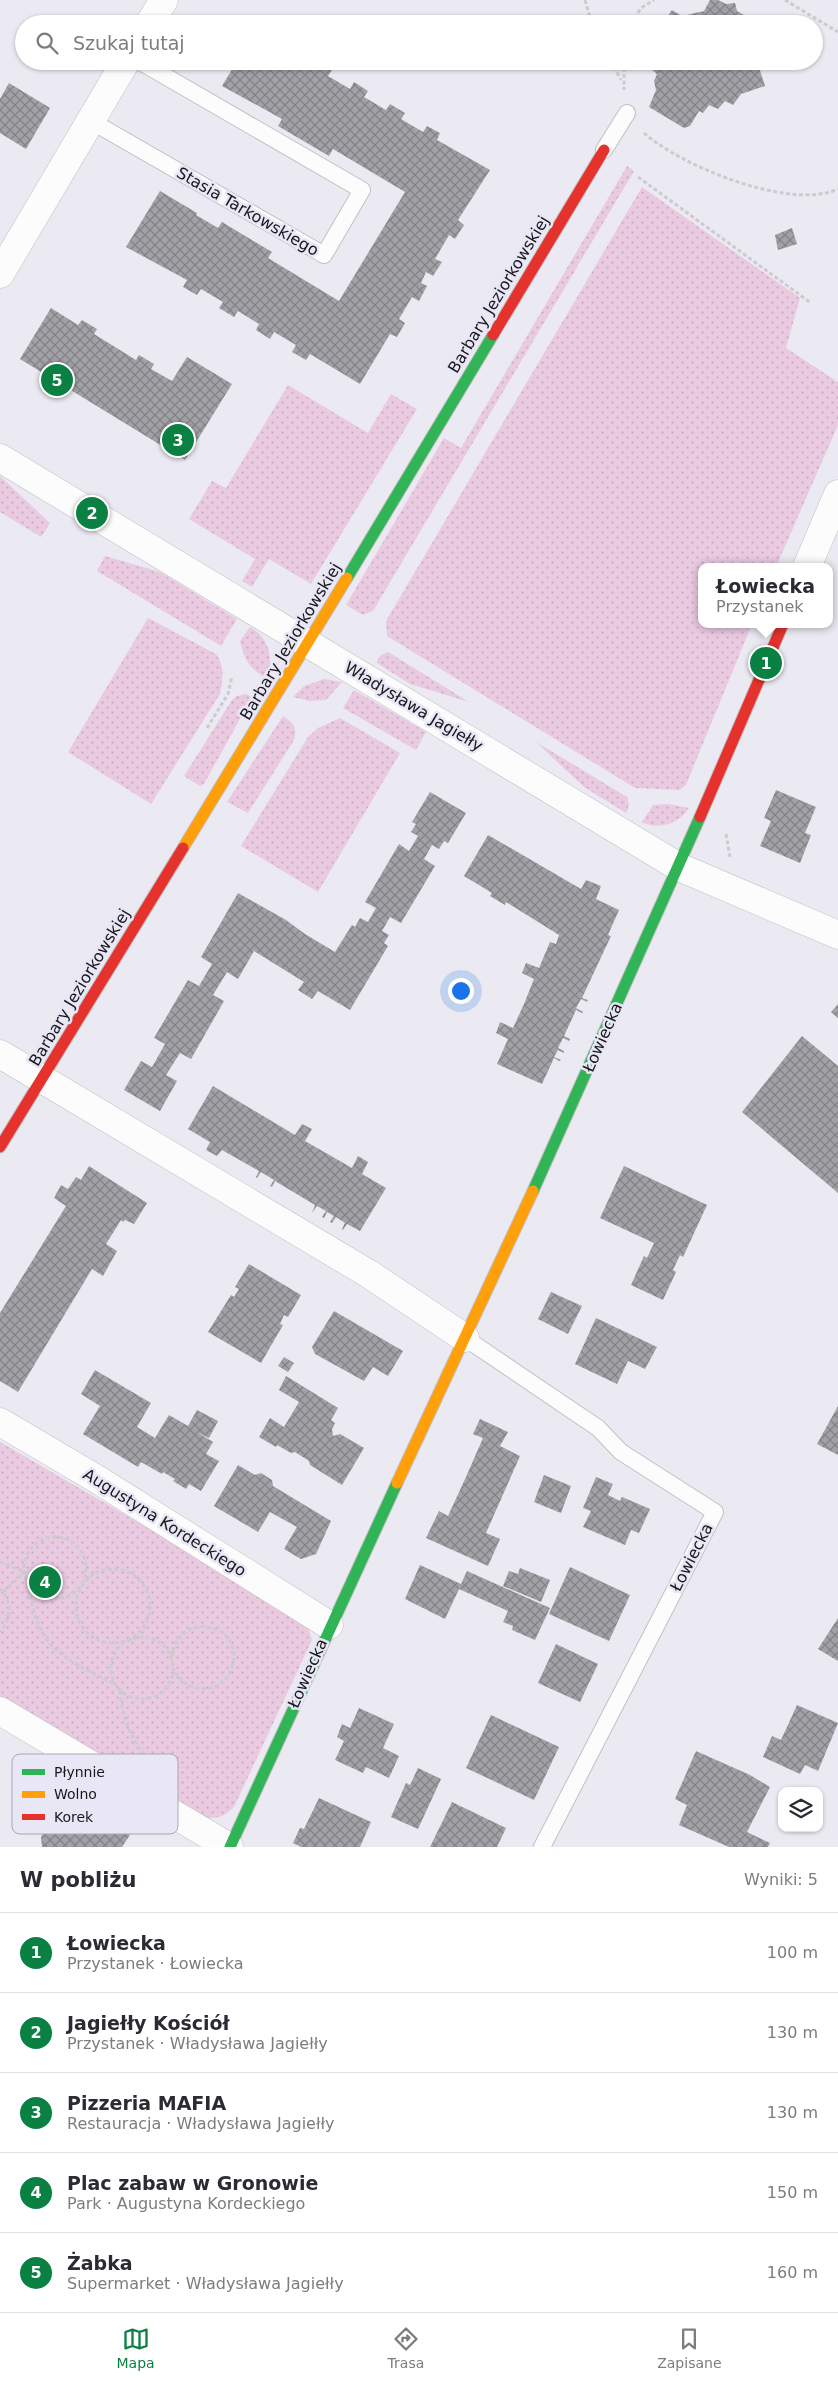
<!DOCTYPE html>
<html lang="pl">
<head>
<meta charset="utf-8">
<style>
  body { margin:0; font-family:"DejaVu Sans",sans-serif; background:#f2f2f3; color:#2b2b33 }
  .controls { position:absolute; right:15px; bottom:15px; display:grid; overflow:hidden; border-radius:10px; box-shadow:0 1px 4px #0004 }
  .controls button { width:45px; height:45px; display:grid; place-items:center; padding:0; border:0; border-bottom:1px solid #e1e1e2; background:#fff; color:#2b2b33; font:25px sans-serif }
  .you { position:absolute; left:460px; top:990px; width:18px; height:18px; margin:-12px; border:4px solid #fff; border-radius:50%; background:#1a73e8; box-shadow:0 0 0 8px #1a73e833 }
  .badge { display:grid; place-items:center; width:32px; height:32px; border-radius:50%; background:#0b8043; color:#fff; font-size:16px; font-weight:700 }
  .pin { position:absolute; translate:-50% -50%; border:2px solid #fff; box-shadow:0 1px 5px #0006 }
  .popup { position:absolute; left:698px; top:563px; width:135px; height:65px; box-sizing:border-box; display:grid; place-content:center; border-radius:10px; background:#fff; filter:drop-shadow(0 1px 4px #0005); font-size:16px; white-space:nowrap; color:#7c7c81 }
  .popup b { font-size:19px; color:#2b2b33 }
  .popup::after { content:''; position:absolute; left:50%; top:100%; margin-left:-10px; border:10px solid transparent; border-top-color:#fff }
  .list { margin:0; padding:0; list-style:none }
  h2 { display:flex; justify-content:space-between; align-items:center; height:65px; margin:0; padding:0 20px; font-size:21px }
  h2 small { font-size:16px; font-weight:400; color:#7c7c81 }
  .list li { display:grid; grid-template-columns:32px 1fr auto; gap:15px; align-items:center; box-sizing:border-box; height:80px; padding:0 20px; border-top:1px solid #e1e1e2 }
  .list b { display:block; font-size:19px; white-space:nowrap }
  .list p { margin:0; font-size:16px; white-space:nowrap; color:#7c7c81 }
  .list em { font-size:16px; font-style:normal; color:#7c7c81 }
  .icon { flex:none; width:28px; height:28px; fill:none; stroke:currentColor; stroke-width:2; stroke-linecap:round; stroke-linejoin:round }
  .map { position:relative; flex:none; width:838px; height:1847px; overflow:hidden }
  .search { position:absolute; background:#fff; box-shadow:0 1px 4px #0004; left:15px; right:15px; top:15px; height:55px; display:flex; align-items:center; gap:12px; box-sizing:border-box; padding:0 18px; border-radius:28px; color:#7c7c81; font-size:19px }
  .sheet { height:465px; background:#fff }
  nav { display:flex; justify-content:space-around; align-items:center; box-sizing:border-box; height:70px; border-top:1px solid #e1e1e2; background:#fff; font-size:14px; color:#7c7c81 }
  nav a { display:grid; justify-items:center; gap:2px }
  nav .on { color:#0b8043 }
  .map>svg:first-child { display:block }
  .grass { fill:url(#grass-dots) }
  .building { fill:url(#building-cross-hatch) }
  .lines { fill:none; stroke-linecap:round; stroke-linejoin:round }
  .lane-casing { stroke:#c1c0c5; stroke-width:18 }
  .street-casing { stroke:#c1c0c5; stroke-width:29 }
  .fast-casing { stroke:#c1c0c5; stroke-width:13 }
  .slow-casing { stroke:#c1c0c5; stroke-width:13 }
  .jam-casing { stroke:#c1c0c5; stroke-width:13 }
  .path { stroke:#cccccf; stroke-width:3; stroke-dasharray:4 2.5; stroke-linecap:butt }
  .lane { stroke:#fcfcfd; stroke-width:16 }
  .street { stroke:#fcfcfd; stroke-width:28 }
  .fast { stroke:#30b455; stroke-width:11 }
  .slow { stroke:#ff9f0a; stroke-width:11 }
  .jam { stroke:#e5322d; stroke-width:11 }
  .labels { text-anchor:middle; stroke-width:5; stroke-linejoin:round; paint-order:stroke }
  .street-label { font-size:16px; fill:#18171c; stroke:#e9e6f5 }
  .key { fill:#e9e6f5; stroke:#aaa8b4; stroke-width:1 }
  .key-label { font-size:14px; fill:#18171c }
</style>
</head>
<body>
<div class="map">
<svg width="838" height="1847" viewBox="0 0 838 1847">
  <defs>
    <pattern id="grass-dots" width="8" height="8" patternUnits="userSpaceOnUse" patternTransform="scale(1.25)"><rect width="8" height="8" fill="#eacae1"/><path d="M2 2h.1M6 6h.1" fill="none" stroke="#c8adc0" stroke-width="1.8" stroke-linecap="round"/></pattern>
    <pattern id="building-cross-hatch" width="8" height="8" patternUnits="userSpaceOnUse" patternTransform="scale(1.25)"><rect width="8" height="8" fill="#a2a1a6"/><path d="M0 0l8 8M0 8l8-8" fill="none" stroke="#838286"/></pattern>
  </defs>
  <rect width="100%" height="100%" fill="#ebeaf2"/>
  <g class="grass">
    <path d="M627,166L634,171L373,611L363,615L346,605L444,438L461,448Z"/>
    <path d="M642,187L800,298L786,348L838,382V425L776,567H702V624H752L686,785L680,790L635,788L387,636L386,621Z"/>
    <path d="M288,385L368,433L391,394L417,409L311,584L269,559L252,587L242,581L255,559L189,519L212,481L226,488Z"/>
    <path d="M0,476L50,523L41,537L0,512Z"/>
    <path d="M105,556L160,572L237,619L221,646L97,571Z"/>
    <path d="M148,618L216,654C225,666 223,680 220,694L151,804L68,752Z"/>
    <path d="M250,627C270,638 273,658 268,678C250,671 244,659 240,641Z"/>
    <path d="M388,652L469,702L410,684L377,663V660L381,655Z"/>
    <path d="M324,679L342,682L326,700L310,701L293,697L304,686Z"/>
    <path d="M354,690L426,732L416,750L343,708Z"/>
    <path d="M246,694L252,697L204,784L200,786L184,776L232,700L237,696Z"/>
    <path d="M283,716C293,723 298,727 294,740L248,813L227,802Z"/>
    <path d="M340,718L400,753L318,892L241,846L308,737L318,728Z"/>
    <path d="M536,742L627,797L629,805L626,813L584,787Z"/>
    <path d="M668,804L689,808C680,823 658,831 642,822L653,805Z"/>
    <path d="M0,1442L300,1616L307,1624L312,1640L234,1807C219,1822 209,1819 190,1814L0,1696Z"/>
  </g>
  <g class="building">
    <path d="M710,0H718L726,4L735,3L737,11L760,24H656L664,21L672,10L682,16L704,11Z"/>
    <path d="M237,61H304L313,67L318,61L332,70L328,76L350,89L354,82L368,91L364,97L386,110L390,104L405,113L401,119L423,132L427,126L440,133L437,140L490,170L458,220L464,225L455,239L449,235L435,259L442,262L433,276L426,272L421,283L427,286L419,301L412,297L399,319L405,323L397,337L390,334L360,384L310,354L306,360L292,352L296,345L274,332L270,339L256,330L259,324L238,311L234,317L219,308L223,302L201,289L197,295L183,287L187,280L126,247L160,191L197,213L196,215L218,228L222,222L272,252L268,258L339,301L405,192L333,149L329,156L278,126L282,119L222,86Z"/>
    <path d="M653,61H757L765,86L741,94L733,105L725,101L718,109L709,105L703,113L699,111L690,126L684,128L649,107L656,90L654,81L657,74L651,69Z"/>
    <path d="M9,83L50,108L26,149L0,133V99Z"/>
    <path d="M792,228L797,244L778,250L775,235Z"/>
    <path d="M51,308L78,325L82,320L97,329L94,334L136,360L139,355L154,364L151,369L172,381L187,357L232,384L185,460L20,359Z"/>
    <path d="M776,790L816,807L805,833L811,835L800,863L760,846L771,821L764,818Z"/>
    <path d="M430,792L466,813L448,843L444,841L439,849L432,845L424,859L435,866L401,923L390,917L382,931L389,935L384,943L388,946L350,1010L318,991L312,999L298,990L304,982L254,951L238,979L227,972L213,995L224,1001L191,1059L180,1053L166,1075L177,1081L160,1111L124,1090L141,1061L152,1067L165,1044L154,1038L188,980L199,986L212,964L201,957L238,893L286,920L305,934L335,952L352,925L355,927L360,918L368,922L376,908L365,902L399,844L409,851L418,836L411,832L416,824L412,822Z"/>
    <path d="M488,835L581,889L586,880L601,886L596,899L619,910L608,935L611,936L582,998L588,1000L587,1002L581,999L576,1008L583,1012L582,1013L576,1010L564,1036L570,1039L569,1041L563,1038L558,1048L564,1051V1053L558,1050L554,1057L561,1060L559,1061L554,1058L542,1084L497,1064L508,1039L496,1033L500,1022L513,1028L524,1004L534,979L522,973L526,963L539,968L550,942L556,944L559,935L506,902L505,905L490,896L492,893L464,876Z"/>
    <path d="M838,1004V1018L831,1012Z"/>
    <path d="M802,1036L838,1066V1193L742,1112Z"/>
    <path d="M213,1086L295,1135L302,1124L312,1129L305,1141L352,1168L358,1156L368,1162L362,1174L386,1188L360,1231L347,1224L343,1230L342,1229L345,1223L336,1217L332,1223L330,1222L334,1216L327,1212L324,1218L322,1217L326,1211L317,1206L312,1213L315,1205L275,1181L272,1187L270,1186L274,1180L261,1172L257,1178L256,1177L259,1171L222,1150L217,1156L206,1150L210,1142L188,1129Z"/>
    <path d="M89,1166L147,1203L134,1224L125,1220L123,1222L121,1220L106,1244L117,1251L103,1276L92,1269L18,1392L0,1381V1313L66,1206L54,1198L61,1185L68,1189L76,1177L81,1180Z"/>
    <path d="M624,1166L707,1205L683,1257L680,1255L673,1270L676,1272L663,1300L631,1285L644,1256L647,1258L654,1243L600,1218Z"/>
    <path d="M249,1264L301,1295L288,1317L284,1315L280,1324L283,1325L261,1363L208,1332L231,1295L234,1297L239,1289L235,1287Z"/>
    <path d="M551,1292L582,1306L568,1334L538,1319Z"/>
    <path d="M334,1311L403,1351L388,1376L373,1367L364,1381L315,1354L312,1347Z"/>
    <path d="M596,1318L657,1347L645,1369L628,1361L617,1384L575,1364Z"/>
    <path d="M284,1357L294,1363L288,1372L278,1366Z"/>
    <path d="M95,1370L151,1403L137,1427L155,1438L169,1415L188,1426L197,1410L218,1421L209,1438L197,1432L213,1442L206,1454L219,1461L201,1491L189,1484L186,1489L173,1481L175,1479L163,1472L162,1474L141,1462L138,1467L83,1434L100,1406L81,1394Z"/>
    <path d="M286,1376L338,1408L331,1420L335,1423L332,1429L333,1436L340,1434L364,1448L342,1485L310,1465L309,1461L295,1452L291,1453L277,1445L276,1447L259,1437L270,1418L284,1427L299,1402L279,1390Z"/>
    <path d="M838,1406V1455L817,1444Z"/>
    <path d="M480,1419L508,1432L500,1446L520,1456L486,1533L500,1539L488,1566L426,1538L439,1511L448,1516L466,1477L483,1438L473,1434Z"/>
    <path d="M238,1465L255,1475L261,1473L272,1480L273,1486L331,1521L316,1554L301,1559L284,1549L297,1527L270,1512L258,1532L214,1506Z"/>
    <path d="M544,1475L571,1486L561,1513L534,1502Z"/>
    <path d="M596,1477L613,1484L608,1495L620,1501L622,1497L650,1509L639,1533L631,1530L625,1545L583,1527L591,1511L583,1508Z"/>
    <path d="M420,1565L461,1584L467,1571L550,1608L535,1640L512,1630L513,1626L503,1622L508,1611L459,1589L445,1619L405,1599Z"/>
    <path d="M570,1567L630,1595L609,1641L549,1614Z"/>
    <path d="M520,1568L550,1580L541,1602L503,1586L509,1571L518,1574Z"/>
    <path d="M838,1618V1661L818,1649Z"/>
    <path d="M556,1644L598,1664L580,1702L538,1683Z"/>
    <path d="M797,1705L838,1723L818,1771L805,1765L800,1774L763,1757L772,1736L781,1740Z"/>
    <path d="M359,1708L394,1724L383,1748L399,1756L389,1778L366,1767L363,1773L335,1760L344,1741L337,1737L342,1724L350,1728Z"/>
    <path d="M491,1715L559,1747L534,1800L466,1768Z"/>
    <path d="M696,1751L750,1775L770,1787L747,1832L770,1843L768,1847H729L679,1825L687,1805L675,1799Z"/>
    <path d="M418,1768L441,1779L418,1829L391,1817L406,1783L410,1785Z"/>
    <path d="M65,1795L130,1835L122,1847H42L41,1837L48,1826L40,1821L46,1809L54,1814Z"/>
    <path d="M319,1798L371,1822L360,1847H301L293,1843L300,1828L304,1829Z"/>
    <path d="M452,1802L506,1828L497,1847H430Z"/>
  </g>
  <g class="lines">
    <g class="lane-casing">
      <g id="lane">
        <path d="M91,121L324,255L362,190L139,61"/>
        <path d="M604,150L627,113"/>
        <path d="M465,1338L598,1428L621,1452L715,1512L542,1847"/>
      </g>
    </g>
    <g class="street-casing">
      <g id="street">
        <path d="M149,24L164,0"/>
        <path d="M0,274L126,61"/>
        <path d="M0,458L679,867L838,935"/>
        <path d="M807,567L838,494"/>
        <path d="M0,1054L369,1274L465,1338"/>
        <path d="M0,1422L95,1478L329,1625"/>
        <path d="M0,1711L229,1847"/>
      </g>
    </g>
    <g class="fast-casing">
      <g id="fast">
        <path d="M347,578L493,335"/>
        <path d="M533,1191L700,817"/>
        <path d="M230,1847L397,1483"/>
      </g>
    </g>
    <g class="slow-casing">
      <g id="slow">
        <path d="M183,848L347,578"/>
        <path d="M397,1483L533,1191"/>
      </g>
    </g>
    <g class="jam-casing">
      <g id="jam">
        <path d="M493,335L604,150"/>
        <path d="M700,817L783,624"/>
        <path d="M0,1147L183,848"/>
      </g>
    </g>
    <g class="path">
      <path d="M585,0L592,24"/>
      <path d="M785,0L838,32"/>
      <path d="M631,24L641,8L654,0"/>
      <path d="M611,61L621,80"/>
      <path d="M624,61V90"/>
      <path d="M644,133C681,166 790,211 838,189"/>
      <path d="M638,177L811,303"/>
      <path d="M207,728L228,694L232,676"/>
      <path d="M726,834L730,857"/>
      <circle cx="55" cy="1568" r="31"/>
      <path d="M0,1562L25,1572L3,1592"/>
      <circle cx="113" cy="1606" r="37"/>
      <path d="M28,1583C37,1648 59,1656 113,1683"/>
      <path d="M0,1589C13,1601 11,1620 0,1632"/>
      <circle cx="142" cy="1668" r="31"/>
      <path d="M172,1657C173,1639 187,1625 205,1627C252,1630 237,1701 193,1687C184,1684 177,1677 174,1669"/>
      <path d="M120,1691C123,1719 132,1744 152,1764"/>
    </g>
    <use href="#lane" class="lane"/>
    <use href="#street" class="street"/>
    <use href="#fast" class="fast"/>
    <use href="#slow" class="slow"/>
    <use href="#jam" class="jam"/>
  </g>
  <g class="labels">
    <g class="street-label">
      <text transform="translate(248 211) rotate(30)" y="6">Stasia Tarkowskiego</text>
      <text transform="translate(498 294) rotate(-59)" y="6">Barbary Jeziorkowskiej</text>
      <text transform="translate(290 641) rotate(-59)" y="6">Barbary Jeziorkowskiej</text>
      <text transform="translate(414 706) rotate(31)" y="6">Władysława Jagiełły</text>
      <text transform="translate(79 987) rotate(-59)" y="6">Barbary Jeziorkowskiej</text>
      <text transform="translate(602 1037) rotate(-66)" y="6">Łowiecka</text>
      <text transform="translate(165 1522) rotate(32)" y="6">Augustyna Kordeckiego</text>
      <text transform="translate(691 1557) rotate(-63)" y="6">Łowiecka</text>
      <text transform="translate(307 1673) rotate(-66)" y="6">Łowiecka</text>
    </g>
  </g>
  <rect x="12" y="1754" width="166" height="80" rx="8" class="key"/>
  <rect x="22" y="1769" width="23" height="6" fill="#30b455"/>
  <rect x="22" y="1791" width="23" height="7" fill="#ff9f0a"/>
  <rect x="22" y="1814" width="23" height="6" fill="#e5322d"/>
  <g class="key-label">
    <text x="54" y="1777">Płynnie</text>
    <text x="54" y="1799">Wolno</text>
    <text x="54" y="1822">Korek</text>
  </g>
</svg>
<div class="controls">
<button><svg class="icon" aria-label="layers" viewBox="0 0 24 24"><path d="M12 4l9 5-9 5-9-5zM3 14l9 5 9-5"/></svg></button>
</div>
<div class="you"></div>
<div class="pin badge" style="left:766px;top:663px">1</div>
<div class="popup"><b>Łowiecka</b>Przystanek</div>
<div class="pin badge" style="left:92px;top:513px">2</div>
<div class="pin badge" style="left:178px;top:440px">3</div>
<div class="pin badge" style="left:45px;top:1582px">4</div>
<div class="pin badge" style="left:57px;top:380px">5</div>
<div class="search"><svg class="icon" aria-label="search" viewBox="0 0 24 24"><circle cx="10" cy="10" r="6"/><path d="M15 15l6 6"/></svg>Szukaj tutaj</div>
</div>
<section class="sheet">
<h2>W pobliżu<small>Wyniki: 5</small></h2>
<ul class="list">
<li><span class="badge">1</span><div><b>Łowiecka</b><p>Przystanek · Łowiecka</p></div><em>100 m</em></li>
<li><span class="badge">2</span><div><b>Jagiełły Kościół</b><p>Przystanek · Władysława Jagiełły</p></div><em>130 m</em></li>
<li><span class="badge">3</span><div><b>Pizzeria MAFIA</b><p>Restauracja · Władysława Jagiełły</p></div><em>130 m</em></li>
<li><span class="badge">4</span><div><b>Plac zabaw w Gronowie</b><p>Park · Augustyna Kordeckiego</p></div><em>150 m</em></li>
<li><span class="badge">5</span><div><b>Żabka</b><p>Supermarket · Władysława Jagiełły</p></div><em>160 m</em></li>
</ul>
</section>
<nav>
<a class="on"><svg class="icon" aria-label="map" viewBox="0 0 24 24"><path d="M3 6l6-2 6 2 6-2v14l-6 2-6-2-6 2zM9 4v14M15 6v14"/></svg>Mapa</a>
<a><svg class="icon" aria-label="directions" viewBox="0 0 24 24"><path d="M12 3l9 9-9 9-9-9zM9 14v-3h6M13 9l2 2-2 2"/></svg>Trasa</a>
<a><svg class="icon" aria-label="saved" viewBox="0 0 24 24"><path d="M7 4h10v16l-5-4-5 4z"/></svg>Zapisane</a>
</nav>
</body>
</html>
